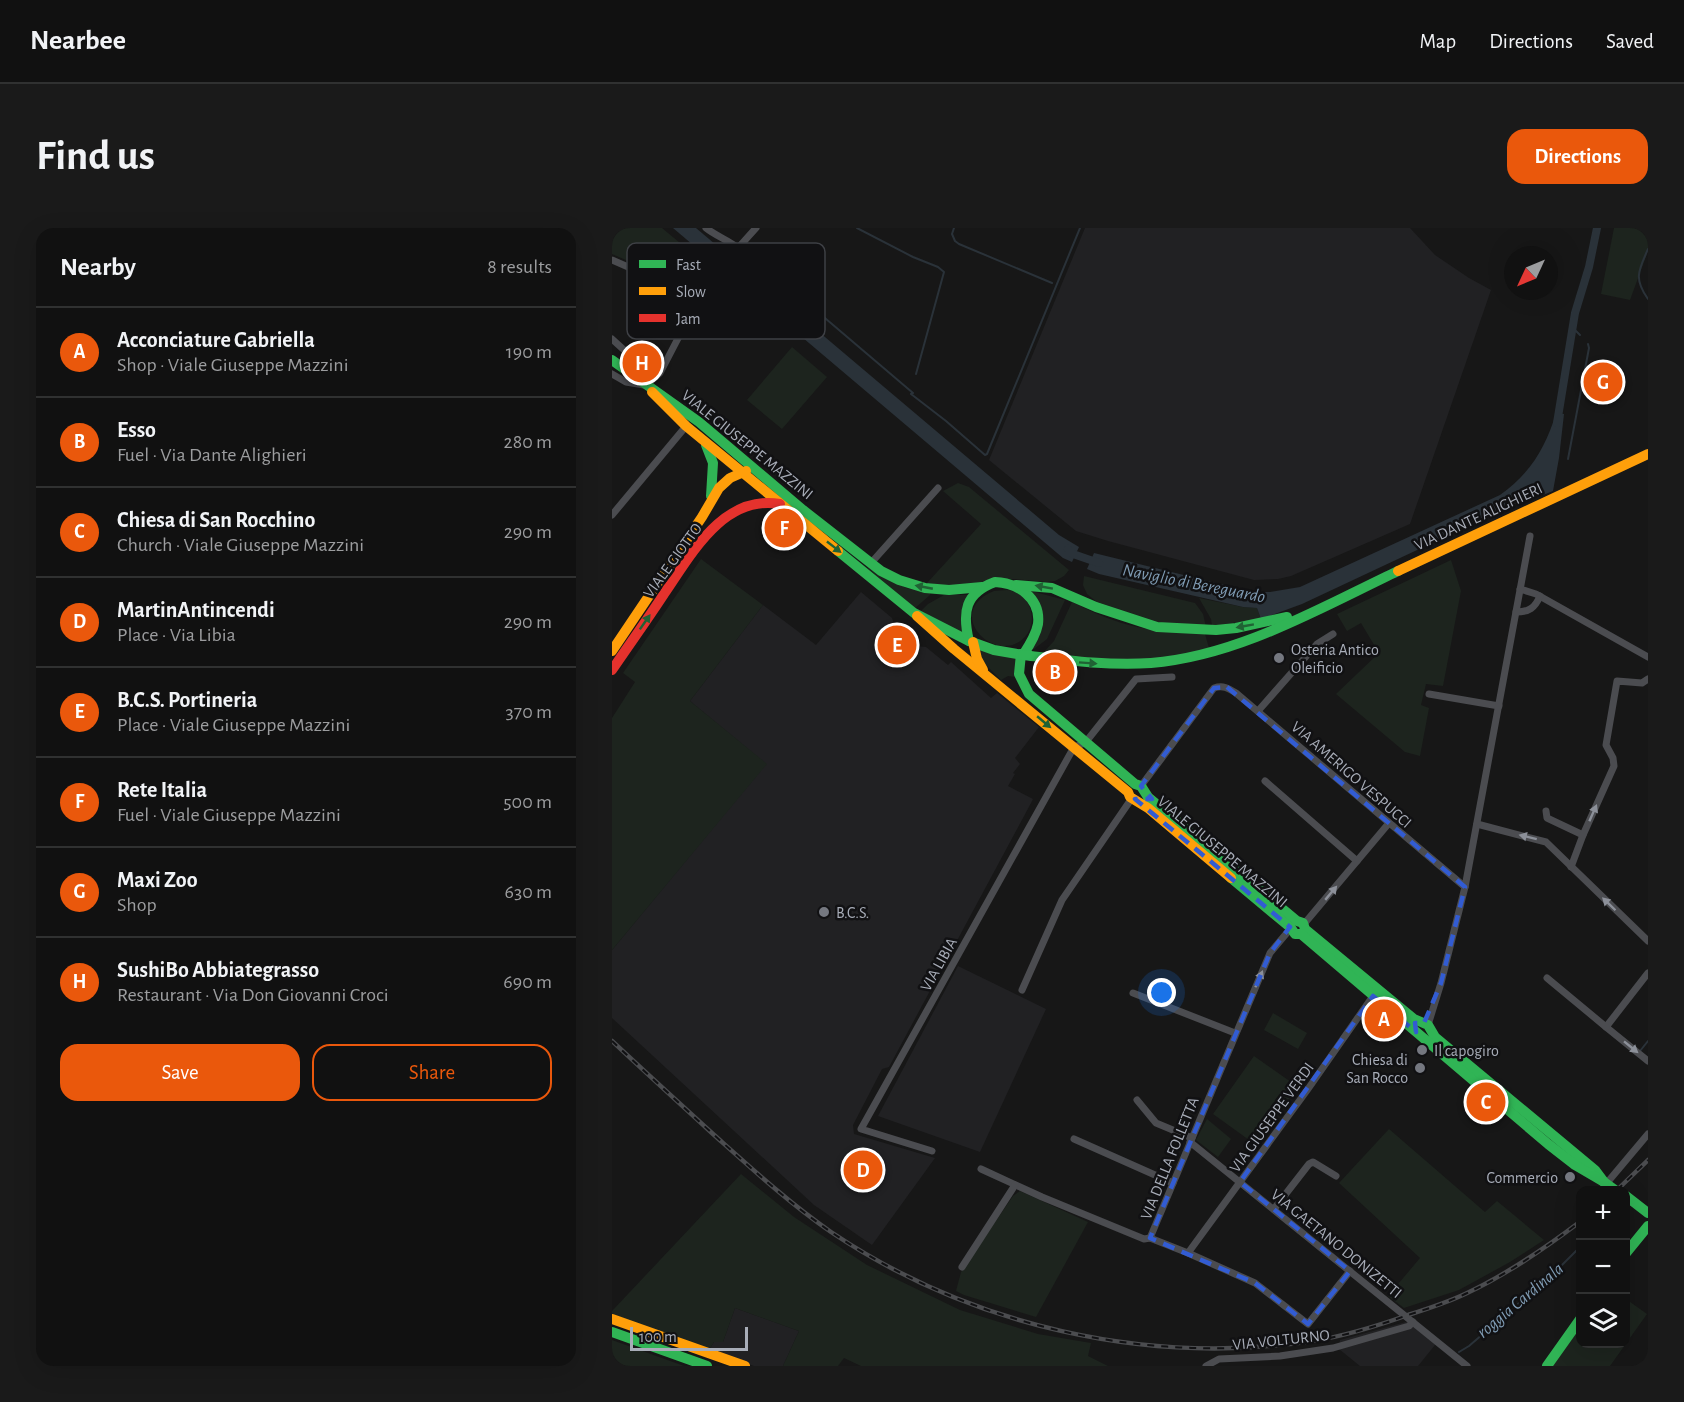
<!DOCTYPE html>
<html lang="en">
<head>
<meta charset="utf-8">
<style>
  body { margin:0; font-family:"Alegreya Sans",sans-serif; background:#1a1a1a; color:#f1f3f6 }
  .controls { position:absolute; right:18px; bottom:18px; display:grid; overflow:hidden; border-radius:12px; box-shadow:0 6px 24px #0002 }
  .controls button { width:54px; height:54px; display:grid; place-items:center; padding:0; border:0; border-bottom:2px solid #303131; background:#111; color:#f1f3f6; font:30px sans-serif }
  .compass { position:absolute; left:892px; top:18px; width:54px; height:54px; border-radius:50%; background:#111; box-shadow:0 6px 24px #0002; rotate:226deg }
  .scale { position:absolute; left:18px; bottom:15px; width:118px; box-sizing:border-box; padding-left:6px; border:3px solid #a8adb8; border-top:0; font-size:16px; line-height:21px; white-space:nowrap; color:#a8adb8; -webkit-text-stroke:4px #111113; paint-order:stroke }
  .you { position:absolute; left:550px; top:765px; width:21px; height:21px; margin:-15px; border:4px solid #fff; border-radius:50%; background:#1a73e8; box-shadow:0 0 0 9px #1a73e833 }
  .badge { display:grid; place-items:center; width:39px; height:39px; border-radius:50%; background:#ea580c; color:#fff; font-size:20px; font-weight:700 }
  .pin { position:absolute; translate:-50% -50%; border:3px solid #fff; box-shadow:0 2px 6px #0006 }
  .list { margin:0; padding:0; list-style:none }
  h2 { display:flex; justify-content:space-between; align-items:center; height:78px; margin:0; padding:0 24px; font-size:26px }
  h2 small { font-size:20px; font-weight:400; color:#9c9d9f }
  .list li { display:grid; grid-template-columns:39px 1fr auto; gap:18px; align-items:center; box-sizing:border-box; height:90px; padding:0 24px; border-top:2px solid #303131 }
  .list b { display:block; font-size:22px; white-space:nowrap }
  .list p { margin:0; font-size:20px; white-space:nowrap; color:#9c9d9f }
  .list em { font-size:20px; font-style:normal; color:#9c9d9f }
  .actions { display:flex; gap:12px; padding:18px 24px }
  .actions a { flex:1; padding:14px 0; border:2px solid #ea580c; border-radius:18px; text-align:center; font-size:21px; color:#ea580c }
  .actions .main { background:#ea580c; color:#fff }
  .icon { flex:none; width:33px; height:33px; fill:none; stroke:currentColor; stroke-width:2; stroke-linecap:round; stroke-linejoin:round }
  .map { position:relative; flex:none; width:1036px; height:1138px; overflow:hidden; border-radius:18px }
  header { display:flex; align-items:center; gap:36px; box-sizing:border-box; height:84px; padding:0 30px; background:#111; border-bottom:2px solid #303131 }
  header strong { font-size:28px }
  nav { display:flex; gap:33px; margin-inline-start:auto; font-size:21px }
  .intro { display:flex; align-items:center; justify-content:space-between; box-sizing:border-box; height:144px; padding:0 36px }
  h1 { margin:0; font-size:42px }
  .button { padding:15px 27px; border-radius:18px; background:#ea580c; color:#fff; font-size:21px; font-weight:700 }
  main { display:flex; gap:36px; padding:0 36px }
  aside { flex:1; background:#111; border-radius:18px; box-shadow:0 6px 24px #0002 }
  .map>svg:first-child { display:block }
  .built { fill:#212123 }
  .green { fill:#1d241e }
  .water { fill:#2a3239 }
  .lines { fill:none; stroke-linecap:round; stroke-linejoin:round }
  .stream { stroke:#2a3239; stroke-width:2 }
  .canal { stroke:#2a3239; stroke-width:8 }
  .street { stroke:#4b4c50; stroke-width:7 }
  .fast { stroke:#30b455; stroke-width:10 }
  .slow { stroke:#ff9f0a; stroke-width:10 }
  .jam { stroke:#e5322d; stroke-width:10 }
  .rail-casing { stroke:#4b4c4f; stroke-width:4.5 }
  .rail { stroke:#111113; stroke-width:2; stroke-dasharray:7; stroke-linecap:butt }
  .oneway { fill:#206234 }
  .oneway2 { fill:#8c9099 }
  .marked { fill:none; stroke:#325cd3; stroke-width:4.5; stroke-dasharray:12 8; stroke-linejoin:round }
  .poi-dot { fill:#757880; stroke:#111113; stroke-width:2 }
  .labels { text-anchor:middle; stroke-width:5; stroke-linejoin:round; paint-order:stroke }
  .street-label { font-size:16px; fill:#a8adb8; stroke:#111113 }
  .poi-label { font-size:16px; fill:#a8adb8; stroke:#111113; text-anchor:start }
  .water-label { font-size:18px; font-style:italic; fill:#7f9bb3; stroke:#111113 }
  .key { fill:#111113; stroke:#3e4045; stroke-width:1.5 }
  .key-label { font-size:16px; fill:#a8adb8 }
</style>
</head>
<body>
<header>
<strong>Nearbee</strong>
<nav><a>Map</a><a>Directions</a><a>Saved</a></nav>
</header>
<div class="intro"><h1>Find us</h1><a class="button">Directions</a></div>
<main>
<aside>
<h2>Nearby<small>8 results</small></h2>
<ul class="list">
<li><span class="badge">A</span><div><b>Acconciature Gabriella</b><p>Shop · Viale Giuseppe Mazzini</p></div><em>190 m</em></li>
<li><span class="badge">B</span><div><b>Esso</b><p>Fuel · Via Dante Alighieri</p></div><em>280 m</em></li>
<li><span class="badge">C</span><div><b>Chiesa di San Rocchino</b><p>Church · Viale Giuseppe Mazzini</p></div><em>290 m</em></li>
<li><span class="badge">D</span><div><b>MartinAntincendi</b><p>Place · Via Libia</p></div><em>290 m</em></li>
<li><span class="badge">E</span><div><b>B.C.S. Portineria</b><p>Place · Viale Giuseppe Mazzini</p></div><em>370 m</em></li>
<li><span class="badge">F</span><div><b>Rete Italia</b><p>Fuel · Viale Giuseppe Mazzini</p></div><em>500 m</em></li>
<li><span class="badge">G</span><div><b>Maxi Zoo</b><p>Shop</p></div><em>630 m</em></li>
<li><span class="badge">H</span><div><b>SushiBo Abbiategrasso</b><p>Restaurant · Via Don Giovanni Croci</p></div><em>690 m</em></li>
</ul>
<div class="actions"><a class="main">Save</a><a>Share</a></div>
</aside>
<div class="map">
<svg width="1036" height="1138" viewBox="0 0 1036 1138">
  <rect width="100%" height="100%" fill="#171717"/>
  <g class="built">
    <path d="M473,0H798L823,27L857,50L879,62L798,296L679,348L666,351L642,352L496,313L464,303L377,232Z"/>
    <path d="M249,364L280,390L284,403L302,418L314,419L336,437L339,434L379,470L385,465L427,499L403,530L408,536L401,545L403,546L396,558L421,571L419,575L277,839L270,841L241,897L242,906L323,930L260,1017L202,977L0,790V722L154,536L78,473L151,377L204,417Z"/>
    <path d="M346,738L434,781L368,924L266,888Z"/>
    <path d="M123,1080L187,1103L171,1138H142L97,1122L102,1114H111Z"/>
    <path d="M801,1092L827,1112L806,1138H748L727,1121L728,1112Z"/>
  </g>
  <g class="green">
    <path d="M8,0H50L103,44L86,63L0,26V12Z"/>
    <path d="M1002,0H1036V23L1018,72L989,66Z"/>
    <path d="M180,119L215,149L170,201L135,172Z"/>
    <path d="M346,255L357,259L457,342L452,348L443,353L435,354L402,351L338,358L315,355L369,296L331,263Z"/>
    <path d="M89,331L151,377L78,473L155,536L0,722V490L23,454L11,445Z"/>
    <path d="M839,332L849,363L831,458L814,456L809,477L817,480L808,528L793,524L724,466L767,425L749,395L735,403L725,386Z"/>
    <path d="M254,339L294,360L318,365V367L303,380Z"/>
    <path d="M472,348L583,375L591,386L594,399L552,396L485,374L475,366L471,357Z"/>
    <path d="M382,363C388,363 395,361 400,363C418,368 425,390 416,405C389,444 327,385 382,363Z"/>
    <path d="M419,363L453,372L435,411L422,421H418L427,405Z"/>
    <path d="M332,367H357L350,405L309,383L316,376Z"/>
    <path d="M587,370L631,379L645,380L649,391L600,398L599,391Z"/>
    <path d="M460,374C479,383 497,392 517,397C542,404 568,404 593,406L597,420L567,428L506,434L431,425L442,413Z"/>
    <path d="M366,421L405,430L403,449L396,448L389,452L369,432Z"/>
    <path d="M661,785L695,805L686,821L652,802Z"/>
    <path d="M642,828L686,859L644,917L601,886Z"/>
    <path d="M595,891L619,911L606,929L584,912Z"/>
    <path d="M777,901L873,984L885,973L932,1012L898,1034L847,1062L792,1080L776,1068L808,1030L727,955Z"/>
    <path d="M129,946L182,989L255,1037L348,1082L426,1106L479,1115L476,1128L496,1138H249L232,1130L226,1138H171L187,1103L123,1080L111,1114H102L97,1122L0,1086V1083Z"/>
    <path d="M408,963L476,994L424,1089L352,1067L344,1063L349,1044L401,968Z"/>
    <path d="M1014,1071L1035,1086L998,1138H938L968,1096L969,1116H1014Z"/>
    <path d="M0,1112L72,1138H0Z"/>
  </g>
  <g class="water">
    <path d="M61,0H84L447,307L467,319L460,334L451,330Z"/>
    <path d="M944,185L952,186L947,230L941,263C927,269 915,271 901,277L690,376L649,391L645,380L631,379L487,346L475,341L482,325L641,364H658L688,359L888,267C918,246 934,219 944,185Z"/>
  </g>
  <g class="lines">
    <g class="stream">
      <path d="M245,0L301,29L326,39L332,44L304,146"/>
      <path d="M342,0L340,6L343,13L347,16L440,55"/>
      <path d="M149,19L148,30L153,39L301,165L299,166L334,193L373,227L375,226L468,0"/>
      <path d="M1036,21C1027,42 1021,50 1036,71"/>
      <path d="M961,100L968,107"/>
      <path d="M956,231L977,120L976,116"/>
      <path d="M1028,823L1036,813"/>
      <path d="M968,1004L969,1005"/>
      <path d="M847,1124L857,1118L943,1044L969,1018"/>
    </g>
    <g class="canal">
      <path d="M945,195L963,85L977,39L985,0"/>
      <path d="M456,321L461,326L487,335"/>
    </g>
    <g class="street">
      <path d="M94,0C104,8 116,12 126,20"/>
      <path d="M0,32L87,70"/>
      <path d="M0,111L33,141L34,157"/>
      <path d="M0,146L14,154L32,157"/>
      <path d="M34,157L48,145L87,70L121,31L126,20L144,0"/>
      <path d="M0,287L75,197"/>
      <path d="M259,335L326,260"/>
      <path d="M908,361L924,366L1036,429"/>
      <path d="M904,384C917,384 923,380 928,368"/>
      <path d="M817,466L887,478"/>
      <path d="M646,483L705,416L721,406"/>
      <path d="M653,553L745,633"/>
      <path d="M529,558L602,460C611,457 616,460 624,465L853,659"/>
      <path d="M934,583L935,590L971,607"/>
      <path d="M865,596L934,614L1036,713"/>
      <path d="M959,639L971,607L1002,538L1001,530L994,517L1005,453L1030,455L1036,451"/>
      <path d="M692,696L777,595"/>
      <path d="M679,700L658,725L538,1010L576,1025L643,1055L696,1096L738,1043"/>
      <path d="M1036,745L994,799L1036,833"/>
      <path d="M935,750L994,799"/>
      <path d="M410,762L450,672L520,570"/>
      <path d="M521,765L623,805"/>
      <path d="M816,797L829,755L853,659L918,308"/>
      <path d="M525,872L544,895L580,910"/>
      <path d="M462,911L561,955"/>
      <path d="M578,914L855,1138"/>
      <path d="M320,923L249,901L462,519L473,515L524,451L560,449"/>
      <path d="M369,941L430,969L532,1011L538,1010"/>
      <path d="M994,956L1036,906"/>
      <path d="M662,981L697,936L701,934L724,948"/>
      <path d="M576,1025L696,861L761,768"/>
      <path d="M350,1039L403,957"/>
      <path d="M594,1138L607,1131L668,1128L721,1120L797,1098L801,1094"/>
    </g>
    <g class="fast">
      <path d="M0,132L87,194L191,282L269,343L287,352L313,360L337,362L370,359"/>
      <path d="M94,217L101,235L99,268"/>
      <path d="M226,323L302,385L357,413"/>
      <path d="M383,354C406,355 429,370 426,396C424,407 417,418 411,427L382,422L357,413C350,384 353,365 383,354Z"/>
      <path d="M404,357L440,360L484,379L545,399L604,402L624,400L675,389"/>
      <path d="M409,426L407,446L417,466L523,556L529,558L536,569L685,693L691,695L693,701L802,791L816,797L823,809L983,942L992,954L1003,962"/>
      <path d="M411,427C453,432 496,438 539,435C626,428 708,380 786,343"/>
      <path d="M619,650L679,700L683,706H689L936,916L963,937L992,954"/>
      <path d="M1014,968L1036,985"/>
      <path d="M1014,1025L1036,998"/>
      <path d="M0,1104L95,1138"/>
      <path d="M935,1138L969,1090"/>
    </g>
    <g class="slow">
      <path d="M40,164L74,198L226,323"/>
      <path d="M786,343L1036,226"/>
      <path d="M305,388L342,421L516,564L518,569L536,580L619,650"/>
      <path d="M361,414L365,431L371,442"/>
      <path d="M0,423L90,289L107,260L118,250L134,243"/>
      <path d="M0,1091L133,1138"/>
    </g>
    <path class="jam" d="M0,442C17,417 35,392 52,366C79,327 111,266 168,276"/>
    <g class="rail-casing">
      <g id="rail">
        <path d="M0,813C33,844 67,875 101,906C139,940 177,975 219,1004C359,1098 534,1138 701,1113C733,1108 765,1098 796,1087C815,1081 834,1075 853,1066C894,1047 932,1021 969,993"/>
        <path d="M1005,962L1036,932"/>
      </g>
    </g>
    <use href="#rail" class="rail"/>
  </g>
  <defs><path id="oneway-solid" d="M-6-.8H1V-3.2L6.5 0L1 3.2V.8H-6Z" transform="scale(1.5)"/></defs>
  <g class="oneway">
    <use href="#oneway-solid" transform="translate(222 319) rotate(38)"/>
    <use href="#oneway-solid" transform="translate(312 359) rotate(-169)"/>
    <use href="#oneway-solid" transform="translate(432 359) rotate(-170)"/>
    <use href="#oneway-solid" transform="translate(33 394) rotate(-55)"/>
    <use href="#oneway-solid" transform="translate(633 398) rotate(170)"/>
    <use href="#oneway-solid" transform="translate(476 435) rotate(4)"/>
    <use href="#oneway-solid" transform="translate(432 494) rotate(40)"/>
  </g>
  <g class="oneway2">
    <use href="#oneway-solid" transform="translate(981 585) rotate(-66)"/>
    <use href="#oneway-solid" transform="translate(916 609) rotate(-166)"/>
    <use href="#oneway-solid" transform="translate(719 665) rotate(-50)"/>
    <use href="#oneway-solid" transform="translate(997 676) rotate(-136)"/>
    <use href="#oneway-solid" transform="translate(647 751) rotate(-66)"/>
    <use href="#oneway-solid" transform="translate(1019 819) rotate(39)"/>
  </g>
  <path class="marked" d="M615,459L853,659L829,755L812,795H803L804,804L761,768L628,954L738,1043L696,1096L643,1055L538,1010L658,725L678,699L523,571H540L529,558L602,460Z"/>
  <g class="poi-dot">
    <circle cx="667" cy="430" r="6"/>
    <circle cx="212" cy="684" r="6"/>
    <circle cx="810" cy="822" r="6"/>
    <circle cx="808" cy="840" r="6"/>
    <circle cx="958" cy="949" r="6"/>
  </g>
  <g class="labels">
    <g class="street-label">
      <text transform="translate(136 216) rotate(39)" y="6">VIALE GIUSEPPE MAZZINI</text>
      <text transform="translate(866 288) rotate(-25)" y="6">VIA DANTE ALIGHIERI</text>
      <text transform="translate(60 332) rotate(-54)" y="6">VIALE GIOTTO</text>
      <text transform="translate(740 546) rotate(41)" y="6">VIA AMERIGO VESPUCCI</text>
      <text transform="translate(611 623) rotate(40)" y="6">VIALE GIUSEPPE MAZZINI</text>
      <text transform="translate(326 736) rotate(-61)" y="6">VIA LIBIA</text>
      <text transform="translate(659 889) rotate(-54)" y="6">VIA GIUSEPPE VERDI</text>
      <text transform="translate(557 930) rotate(-68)" y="6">VIA DELLA FOLLETTA</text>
      <text transform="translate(725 1015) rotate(39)" y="6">VIA GAETANO DONIZETTI</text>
      <text transform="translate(669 1111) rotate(-6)" y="6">VIA VOLTURNO</text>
    </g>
    <g class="poi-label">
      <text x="679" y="427">Osteria Antico<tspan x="679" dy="18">Oleificio</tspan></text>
      <text x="224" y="690">B.C.S.</text>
      <text x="822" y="828">Il capogiro</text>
      <text x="796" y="837" text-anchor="end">Chiesa di<tspan x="796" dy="18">San Rocco</tspan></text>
      <text x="946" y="955" text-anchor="end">Commercio</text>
    </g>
    <g class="water-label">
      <text transform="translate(582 355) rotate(11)" y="6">Naviglio di Bereguardo</text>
      <text transform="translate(908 1072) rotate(-40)" y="6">roggia Cardinala</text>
    </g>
  </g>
  <rect x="15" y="15" width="198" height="96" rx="9" class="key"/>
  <rect x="27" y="32" width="27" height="8" fill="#30b455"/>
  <rect x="27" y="59" width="27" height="8" fill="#ff9f0a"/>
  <rect x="27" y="86" width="27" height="8" fill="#e5322d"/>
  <g class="key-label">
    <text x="64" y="42">Fast</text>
    <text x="64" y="69">Slow</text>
    <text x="64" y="96">Jam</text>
  </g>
</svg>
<div class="controls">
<button>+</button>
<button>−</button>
<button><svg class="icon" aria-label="layers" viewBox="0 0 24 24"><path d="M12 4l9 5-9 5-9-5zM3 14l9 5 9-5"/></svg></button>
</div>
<svg class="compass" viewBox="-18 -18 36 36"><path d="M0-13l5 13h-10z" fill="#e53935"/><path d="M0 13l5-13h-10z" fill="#9c9d9f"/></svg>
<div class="scale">100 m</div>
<div class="you"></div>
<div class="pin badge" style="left:772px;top:791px">A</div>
<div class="pin badge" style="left:443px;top:444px">B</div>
<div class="pin badge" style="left:874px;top:874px">C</div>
<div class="pin badge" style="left:251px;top:942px">D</div>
<div class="pin badge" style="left:285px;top:417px">E</div>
<div class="pin badge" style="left:172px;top:300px">F</div>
<div class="pin badge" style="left:991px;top:154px">G</div>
<div class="pin badge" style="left:30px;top:135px">H</div>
</div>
</main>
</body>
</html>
